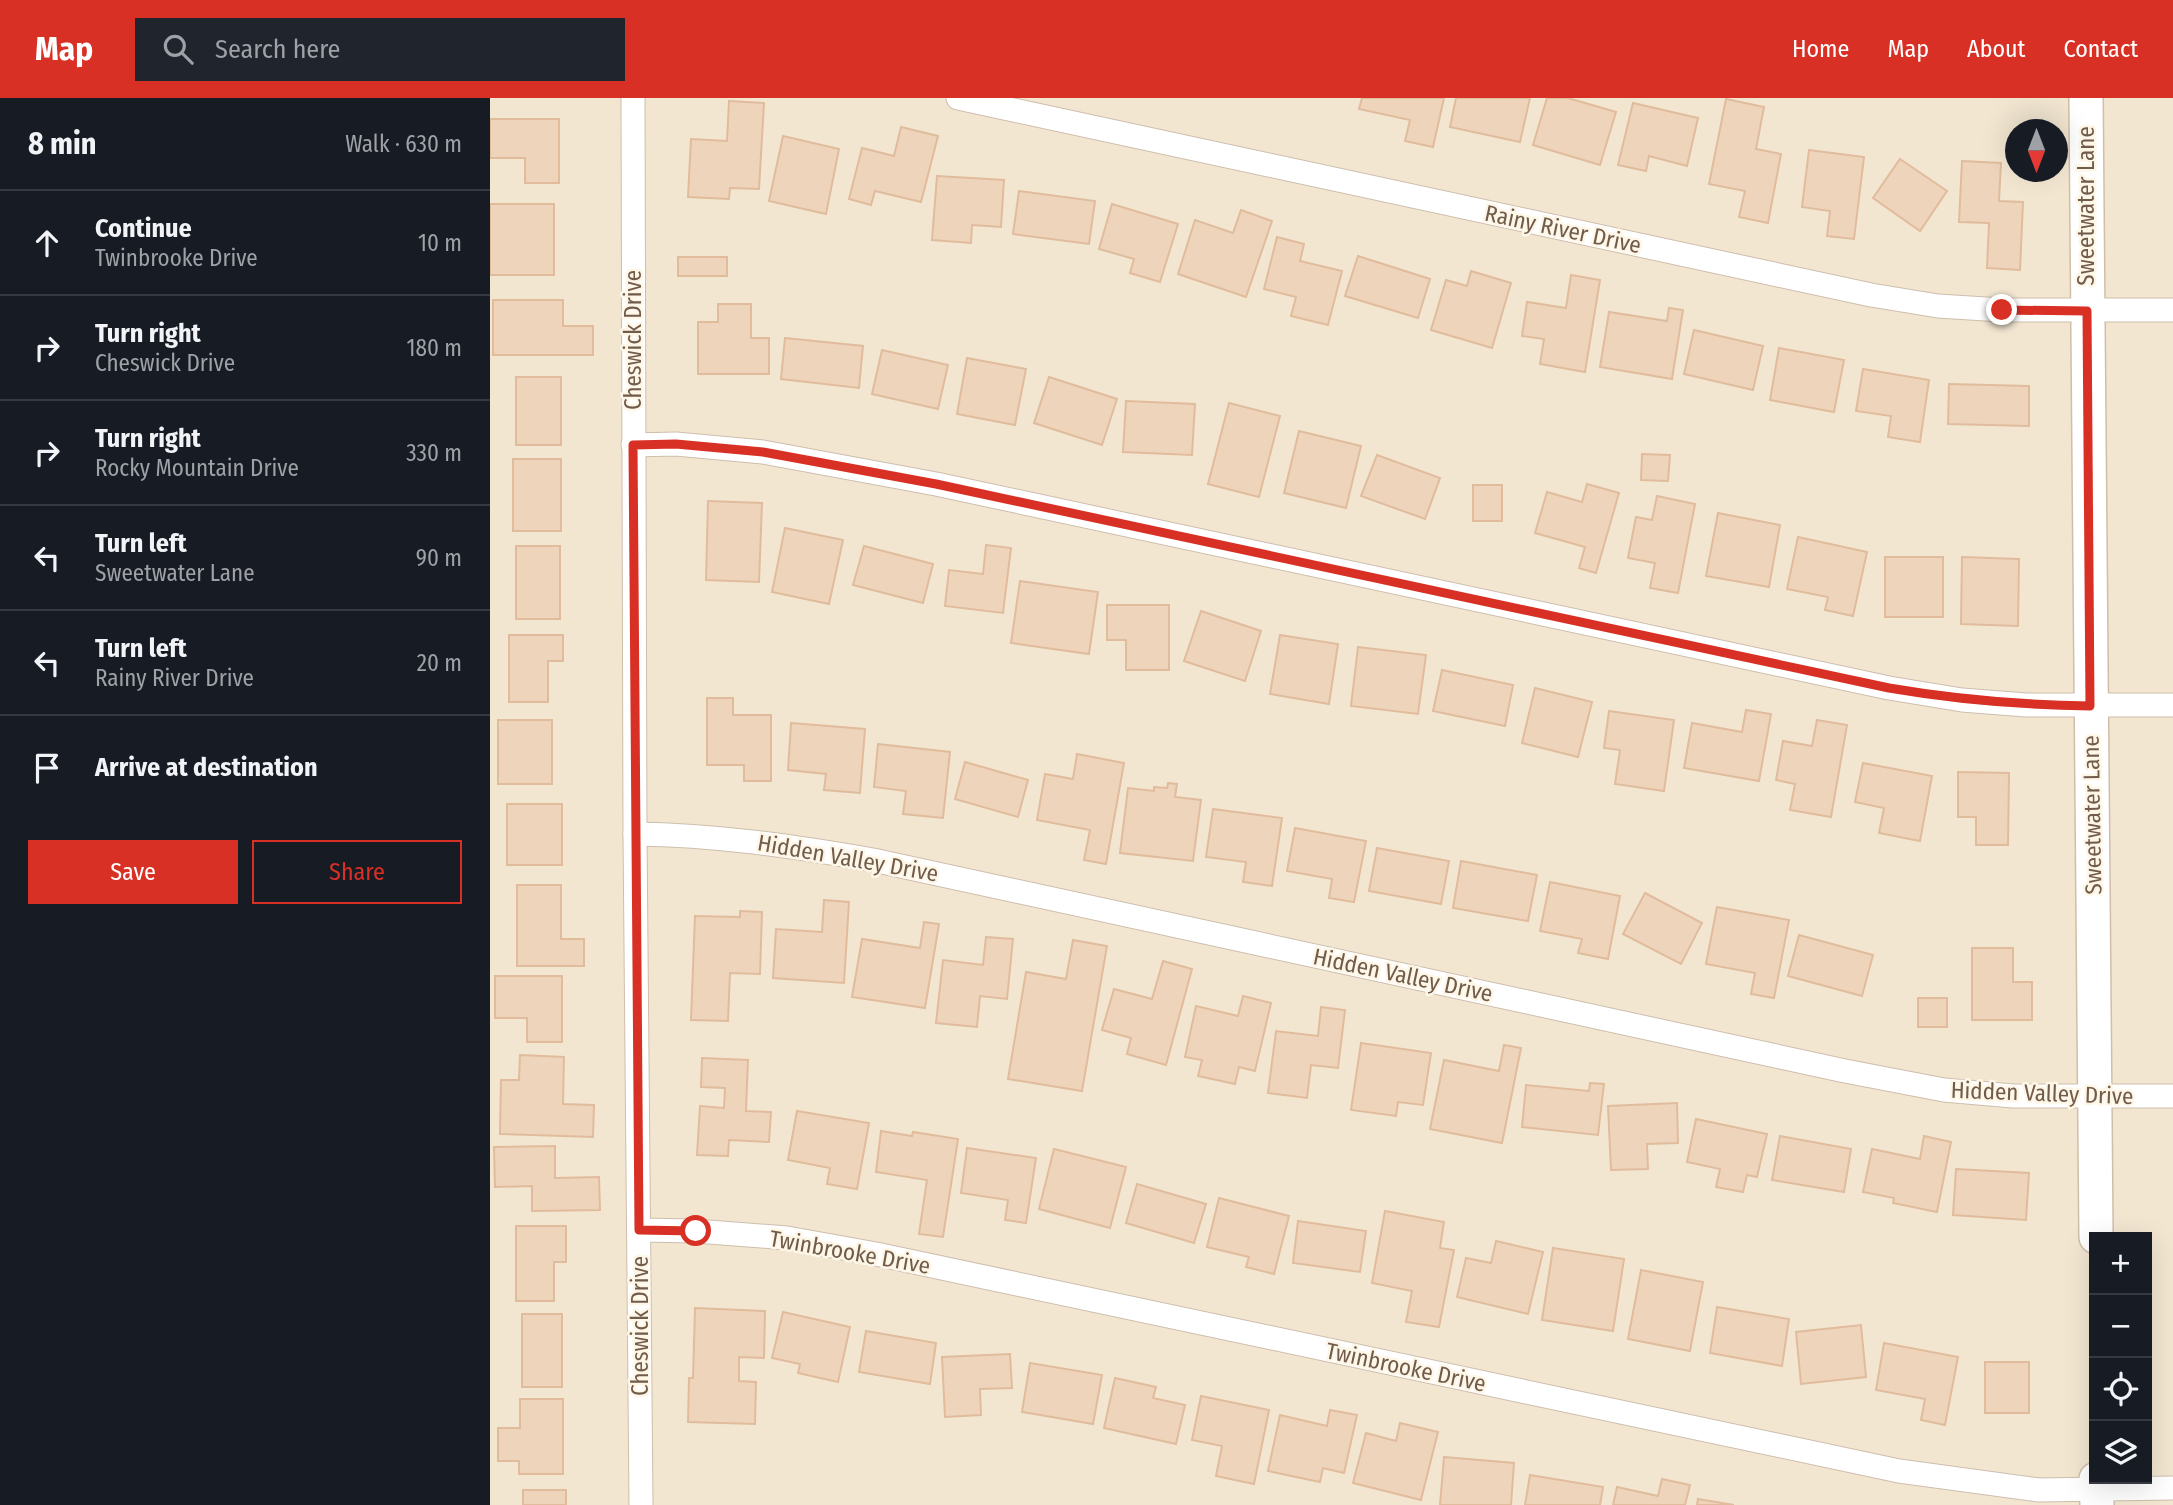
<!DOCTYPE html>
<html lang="en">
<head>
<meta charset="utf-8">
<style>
  body { margin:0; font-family:"Fira Sans Condensed",sans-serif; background:#20242c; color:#f1f3f6 }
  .controls { position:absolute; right:21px; bottom:21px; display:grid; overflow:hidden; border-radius:0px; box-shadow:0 7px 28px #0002 }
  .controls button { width:63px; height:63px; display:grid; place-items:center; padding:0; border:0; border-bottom:2px solid #363941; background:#171b24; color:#f1f3f6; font:35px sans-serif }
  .compass { position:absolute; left:1515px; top:21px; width:63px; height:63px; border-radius:50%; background:#171b24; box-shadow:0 7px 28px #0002; rotate:180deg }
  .stop { position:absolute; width:21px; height:21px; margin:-16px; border:5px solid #d93025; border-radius:50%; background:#fff }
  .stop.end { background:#d93025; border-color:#fff; box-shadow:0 2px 7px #0008 }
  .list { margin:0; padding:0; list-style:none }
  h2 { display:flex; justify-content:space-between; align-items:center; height:91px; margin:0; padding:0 28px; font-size:30px }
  h2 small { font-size:23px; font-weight:400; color:#9ea1a6 }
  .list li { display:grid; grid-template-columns:46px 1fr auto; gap:21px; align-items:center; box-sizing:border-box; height:105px; padding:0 28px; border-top:2px solid #363941 }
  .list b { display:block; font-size:26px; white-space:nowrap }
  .list p { margin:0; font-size:23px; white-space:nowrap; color:#9ea1a6 }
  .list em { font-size:23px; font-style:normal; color:#9ea1a6 }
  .actions { display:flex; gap:14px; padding:21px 28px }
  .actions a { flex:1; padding:16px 0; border:2px solid #d93025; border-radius:0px; text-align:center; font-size:24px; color:#d93025 }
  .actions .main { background:#d93025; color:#fff }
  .icon { flex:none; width:38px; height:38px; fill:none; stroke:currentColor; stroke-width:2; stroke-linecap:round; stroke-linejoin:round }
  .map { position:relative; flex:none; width:1683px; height:1407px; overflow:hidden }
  header { display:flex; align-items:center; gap:42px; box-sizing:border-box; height:98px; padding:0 35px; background:#d93025; color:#fff }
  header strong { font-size:33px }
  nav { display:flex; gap:38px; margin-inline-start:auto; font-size:24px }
  .search { width:490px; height:63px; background:#20242c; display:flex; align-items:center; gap:18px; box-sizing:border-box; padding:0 24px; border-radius:0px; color:#9ea1a6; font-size:26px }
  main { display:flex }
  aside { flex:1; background:#171b24 }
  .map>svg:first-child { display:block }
  .residential { fill:#f2e6d1; fill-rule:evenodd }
  .building { fill:#efd4bc; stroke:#e0bc9d; stroke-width:2 }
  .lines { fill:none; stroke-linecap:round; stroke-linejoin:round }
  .street-casing { stroke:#cebead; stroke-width:25 }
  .secondary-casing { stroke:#d0beaa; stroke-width:36 }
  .street { stroke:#fff; stroke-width:23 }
  .secondary { stroke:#fff; stroke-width:33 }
  .route { stroke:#d93025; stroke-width:9 }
  .labels { text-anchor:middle; stroke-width:5; stroke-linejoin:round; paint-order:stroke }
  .street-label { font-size:23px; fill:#715b4a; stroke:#fef7e8 }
</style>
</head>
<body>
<header>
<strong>Map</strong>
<div class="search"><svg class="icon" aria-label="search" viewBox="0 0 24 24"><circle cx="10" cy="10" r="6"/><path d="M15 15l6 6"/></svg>Search here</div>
<nav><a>Home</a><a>Map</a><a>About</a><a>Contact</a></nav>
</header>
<main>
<aside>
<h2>8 min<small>Walk · 630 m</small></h2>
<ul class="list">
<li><svg class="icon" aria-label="ahead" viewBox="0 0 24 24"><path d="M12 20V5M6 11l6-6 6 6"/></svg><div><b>Continue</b><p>Twinbrooke Drive</p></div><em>10 m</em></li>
<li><svg class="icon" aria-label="right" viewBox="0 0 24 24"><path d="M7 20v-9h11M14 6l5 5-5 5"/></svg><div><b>Turn right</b><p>Cheswick Drive</p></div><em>180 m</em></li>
<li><svg class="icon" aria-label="right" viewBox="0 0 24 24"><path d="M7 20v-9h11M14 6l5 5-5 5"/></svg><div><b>Turn right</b><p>Rocky Mountain Drive</p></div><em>330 m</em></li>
<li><svg class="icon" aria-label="left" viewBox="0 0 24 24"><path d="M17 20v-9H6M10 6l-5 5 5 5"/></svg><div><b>Turn left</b><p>Sweetwater Lane</p></div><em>90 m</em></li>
<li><svg class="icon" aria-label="left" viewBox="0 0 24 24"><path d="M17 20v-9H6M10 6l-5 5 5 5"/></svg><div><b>Turn left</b><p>Rainy River Drive</p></div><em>20 m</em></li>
<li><svg class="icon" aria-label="arrive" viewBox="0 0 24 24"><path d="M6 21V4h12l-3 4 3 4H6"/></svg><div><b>Arrive at destination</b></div></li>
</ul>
<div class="actions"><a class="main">Save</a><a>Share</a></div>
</aside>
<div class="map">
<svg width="1683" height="1407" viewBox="0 0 1683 1407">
  <rect width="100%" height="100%" fill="#fbf3e3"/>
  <path class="residential" d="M0,0H1683V1407H0ZM1526,32H1568V74H1526ZM1604,1139H1657V1381H1604Z"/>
  <g class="building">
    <path d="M872,0H954L943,49L915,43L920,22L869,11Z"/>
    <path d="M966,0H1040L1030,44L960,29Z"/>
    <path d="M1057,0H1078L1126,14L1110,67L1043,47Z"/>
    <path d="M1236,1L1274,9L1266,51L1291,56L1278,125L1249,119L1255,93L1219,86Z"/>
    <path d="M239,3L274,5L269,91L240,90L239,101L198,99L201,41L237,43Z"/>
    <path d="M1143,5L1208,20L1197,68L1159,58L1156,73L1128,67Z"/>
    <path d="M0,21H69V85H35V60H0Z"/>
    <path d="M411,29L448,38L431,104L385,93L381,107L359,101L372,50L404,58Z"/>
    <path d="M293,38L349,51L336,116L279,103Z"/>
    <path d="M1319,52L1374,59L1364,141L1337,138L1340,113L1312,109Z"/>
    <path d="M1410,61L1457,93L1430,133L1383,100Z"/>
    <path d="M1472,63L1511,65L1509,103L1533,104L1530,172L1497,170L1499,125L1469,124Z"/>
    <path d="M447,78L514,82L511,129L482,127L481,145L442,142Z"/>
    <path d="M529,93L605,103L599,146L523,136Z"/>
    <rect x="0" y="106" width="64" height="71"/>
    <path d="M622,106L688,126L670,184L640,175L644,161L609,151Z"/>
    <path d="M751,112L782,123L756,199L688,176L705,122L743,135Z"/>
    <path d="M787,139L814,146L810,163L852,173L838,227L801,218L806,199L774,191Z"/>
    <path d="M868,158L940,181L928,220L855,198Z"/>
    <rect x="188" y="159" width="49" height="19"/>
    <path d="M981,173L1021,185L1002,250L941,232L956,182L977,188Z"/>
    <path d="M1081,177L1110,182L1095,274L1050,266L1054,241L1032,238L1037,204L1076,210Z"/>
    <path d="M3,202H73V228H103V257H3Z"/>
    <path d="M228,206H261V240H279V276H208V224H228Z"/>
    <path d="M1179,210L1193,212L1182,281L1110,269L1119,214L1177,223Z"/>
    <path d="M1204,232L1273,248L1263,292L1194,276Z"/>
    <path d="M295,240L373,248L369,290L291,281Z"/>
    <path d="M1289,250L1354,262L1344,314L1280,302Z"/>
    <path d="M392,252L458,267L448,311L382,296Z"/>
    <path d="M477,260L536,271L525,327L467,316Z"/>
    <path d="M1373,271L1439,282L1430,344L1398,339L1401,318L1366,313Z"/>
    <rect x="26" y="279" width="45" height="68"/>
    <path d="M559,279L627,301L612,347L544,325Z"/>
    <path d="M1459,286L1539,288V328L1458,326Z"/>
    <path d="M636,303L705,306L702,357L633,354Z"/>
    <path d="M739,305L790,318L769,399L718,386Z"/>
    <path d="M809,333L871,348L856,410L794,395Z"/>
    <path d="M1152,356L1180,357L1178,383L1151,382Z"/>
    <path d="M887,357L950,380L935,421L871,398Z"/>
    <rect x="23" y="361" width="48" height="72"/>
    <path d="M1097,386L1129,395L1106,475L1089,470L1095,449L1045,435L1057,394L1092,404Z"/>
    <rect x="983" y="387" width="29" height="36"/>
    <path d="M1167,398L1205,406L1188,495L1160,490L1165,465L1138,460L1146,419L1162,422Z"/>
    <path d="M218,403L272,405L269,484L216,482Z"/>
    <path d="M1228,415L1290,427L1279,489L1216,478Z"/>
    <path d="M295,430L353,442L339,506L282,494Z"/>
    <path d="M1308,439L1377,454L1363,518L1335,512L1338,499L1297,491Z"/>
    <path d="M496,447L521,450L513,515L455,508L459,472L493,476Z"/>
    <rect x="26" y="448" width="44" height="73"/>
    <path d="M374,448L443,466L433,505L363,487Z"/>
    <rect x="1395" y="459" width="58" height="60"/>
    <path d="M1472,459L1529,461L1528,528L1471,526Z"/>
    <path d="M530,483L608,494L599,556L521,545Z"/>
    <path d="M617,507H679V572H636V542H617Z"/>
    <path d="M711,513L771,533L755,583L694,563Z"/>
    <path d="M19,537H73V563H58V604H19Z"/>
    <path d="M790,537L848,546L839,606L780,596Z"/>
    <path d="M868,549L936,557L928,616L861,608Z"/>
    <path d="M952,572L1023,587L1015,628L943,613Z"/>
    <path d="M1045,590L1102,604L1088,659L1032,645Z"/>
    <path d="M217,600H243V617H281V683H254V667H217Z"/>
    <path d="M1256,612L1281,616L1269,683L1194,670L1202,625L1252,634Z"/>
    <path d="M1119,613L1184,622L1174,693L1125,686L1130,652L1114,650Z"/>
    <rect x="8" y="622" width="54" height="64"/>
    <path d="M1327,622L1357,627L1341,719L1300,712L1305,686L1286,682L1293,643L1322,648Z"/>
    <path d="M301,625L375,631L370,695L334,692L336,676L298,672Z"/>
    <path d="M388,646L460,654L453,720L413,716L416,693L384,689Z"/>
    <path d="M587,656L634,665L616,766L594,762L600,732L547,722L555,676L583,681Z"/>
    <path d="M475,664L538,682L528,719L465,701Z"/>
    <path d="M1373,665L1442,678L1430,743L1389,735L1394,710L1365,704Z"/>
    <path d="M1468,674L1519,675L1518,747H1486V719H1468Z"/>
    <path d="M678,685L687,686L685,699L711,702L703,763L630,755L638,690L664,693V689L677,690Z"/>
    <rect x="17" y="706" width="55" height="61"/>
    <path d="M723,711L792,720L782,788L753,784L756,764L716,759Z"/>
    <path d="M805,730L876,743L864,804L839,800L842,781L797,773Z"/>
    <path d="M887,750L959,763L951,806L879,793Z"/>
    <path d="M971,763L1047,777L1038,823L963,810Z"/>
    <path d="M1060,784L1130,798L1118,861L1088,855L1092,841L1050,833Z"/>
    <path d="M27,787H71V841H94V868H27Z"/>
    <path d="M1155,795L1212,825L1191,866L1133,836Z"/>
    <path d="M334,802L359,804L354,885L283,880L286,831L332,834Z"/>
    <path d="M1227,809L1299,822L1284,900L1261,896L1265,875L1216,866Z"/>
    <path d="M250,813L272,814L270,876L240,875L238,923L201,922L205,818L250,819Z"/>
    <path d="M434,824L449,826L435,910L362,899L372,841L430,850Z"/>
    <path d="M1309,837L1383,857L1372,898L1298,878Z"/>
    <path d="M496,839L523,841L517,901L490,898L487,929L446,925L453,862L493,867Z"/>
    <path d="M583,842L617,848L592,993L518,981L536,874L576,881Z"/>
    <path d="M1482,850H1523V884H1542V922H1482Z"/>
    <path d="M673,863L702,871L676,967L637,956L641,940L612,932L624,891L662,901Z"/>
    <path d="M5,878H72V944H37V920H5Z"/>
    <path d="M753,898L781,905L765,973L749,969L745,986L708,978L712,962L695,959L706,908L748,918Z"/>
    <rect x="1428" y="900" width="29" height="29"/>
    <path d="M831,909L855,912L848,970L821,967L817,1000L778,995L786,933L828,938Z"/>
    <path d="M871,945L941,955L933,1007L908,1004L906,1018L861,1012Z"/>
    <path d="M1014,947L1031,950L1012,1045L940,1031L954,962L1009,973Z"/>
    <path d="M30,957L74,959L73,1006L104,1007L103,1039L10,1036L11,982H29Z"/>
    <path d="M212,960L258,962L256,1013L281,1014L279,1044L239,1042L238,1058L207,1057L210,1008L234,1010L235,990L211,989Z"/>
    <path d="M1100,985L1114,986L1108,1037L1032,1029L1036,987L1099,993Z"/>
    <path d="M1187,1005L1188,1045L1157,1046L1158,1071L1121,1072L1118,1008Z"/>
    <path d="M307,1013L379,1025L367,1091L337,1086L340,1070L298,1062Z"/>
    <path d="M1206,1021L1277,1036L1267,1079L1257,1077L1253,1094L1226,1089L1230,1071L1197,1064Z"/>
    <path d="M391,1033L422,1038L423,1034L468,1041L453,1139L429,1136L437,1082L386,1074Z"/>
    <path d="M1290,1038L1361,1051L1354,1094L1282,1082Z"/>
    <path d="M1434,1038L1461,1044L1447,1114L1403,1105L1404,1100L1373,1094L1382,1051L1430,1061Z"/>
    <path d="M65,1048V1080L109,1079L110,1112L42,1113V1088L5,1089L4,1049Z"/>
    <path d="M477,1050L546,1060L536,1125L515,1122L518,1102L471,1095Z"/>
    <path d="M564,1051L636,1069L620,1130L549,1111Z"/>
    <path d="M1466,1071L1539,1075L1536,1122L1463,1117Z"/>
    <path d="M647,1086L716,1106L704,1145L636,1125Z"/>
    <path d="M729,1100L799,1118L784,1176L756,1169L759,1159L717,1149Z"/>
    <path d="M895,1113L954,1124L950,1150L964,1152L949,1229L916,1224L922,1193L882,1185Z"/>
    <path d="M808,1123L876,1133L870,1174L803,1165Z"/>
    <path d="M26,1128H76V1164H64V1203H26Z"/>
    <path d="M1006,1143L1053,1154L1038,1216L967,1199L976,1160L1001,1165Z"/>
    <path d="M1063,1150L1134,1161L1123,1233L1052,1222Z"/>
    <path d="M1151,1172L1213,1184L1200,1253L1138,1241Z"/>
    <path d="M1227,1209L1299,1221L1292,1268L1220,1255Z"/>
    <path d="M205,1210L275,1213L274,1260L249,1259V1283L266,1284L265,1326L198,1324L199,1280H203Z"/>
    <path d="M293,1214L360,1229L348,1284L308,1275L310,1266L282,1260Z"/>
    <rect x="32" y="1216" width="40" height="73"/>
    <path d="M1371,1227L1376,1279L1311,1286L1306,1234Z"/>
    <path d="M376,1233L446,1245L440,1286L369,1274Z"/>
    <path d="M1394,1245L1468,1259L1455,1327L1431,1322L1435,1301L1386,1292Z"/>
    <path d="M520,1256L522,1290L490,1291L491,1317L455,1319L452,1259Z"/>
    <rect x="1495" y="1264" width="44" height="51"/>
    <path d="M540,1265L612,1277L603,1326L532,1314Z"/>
    <path d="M625,1280L666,1289L663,1300L695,1307L686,1346L614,1330Z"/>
    <path d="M711,1298L779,1312L764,1386L726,1378L732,1348L702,1342Z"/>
    <path d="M30,1301H73V1376H29V1363H8V1330H30Z"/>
    <path d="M840,1312L867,1317L854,1375L833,1370L830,1384L778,1373L790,1317L837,1328Z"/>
    <path d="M910,1325L948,1334L931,1402L863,1385L876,1335L906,1343Z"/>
    <path d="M954,1359L1024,1365L1021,1407H950Z"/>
    <path d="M1040,1377L1113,1389L1110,1407H1035Z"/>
    <path d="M1172,1381L1200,1387L1195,1407H1123L1127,1389L1168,1398Z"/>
    <rect x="33" y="1392" width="43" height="15"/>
    <path d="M1208,1401L1244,1407H1207Z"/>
  </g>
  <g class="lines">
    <g class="street-casing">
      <g id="street">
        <path d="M143,0L145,736L151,1407"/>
        <path d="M468,0L1381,197L1448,208L1512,212H1683"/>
        <path d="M143,347L186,346L273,354L446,386L1399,590L1472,602L1536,607H1683"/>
        <path d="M145,736C225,737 303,748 383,762L1355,973L1454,992L1523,998H1683"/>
        <path d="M149,1132L206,1133L297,1140L386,1156L1409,1373L1549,1392L1683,1390"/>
      </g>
    </g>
    <g class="secondary-casing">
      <g id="secondary">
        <path d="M1596,0L1606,1139"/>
        <path d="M1606,1381L1607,1407"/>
      </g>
    </g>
    <use href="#street" class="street"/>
    <use href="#secondary" class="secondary"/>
  </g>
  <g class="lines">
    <path class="route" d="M206,1133L149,1132L143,347L186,346L273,354L446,386L1399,590C1469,602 1530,607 1600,608L1597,213L1512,212"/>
  </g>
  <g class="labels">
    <g class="street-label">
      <text transform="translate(1596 108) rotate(-90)" y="8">Sweetwater Lane</text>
      <text transform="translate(1073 131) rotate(12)" y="8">Rainy River Drive</text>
      <text transform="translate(143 242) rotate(-90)" y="8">Cheswick Drive</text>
      <text transform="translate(1602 717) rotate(-91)" y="8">Sweetwater Lane</text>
      <text transform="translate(358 760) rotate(10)" y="8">Hidden Valley Drive</text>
      <text transform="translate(913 877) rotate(12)" y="8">Hidden Valley Drive</text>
      <text transform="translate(1552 995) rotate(2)" y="8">Hidden Valley Drive</text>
      <text transform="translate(360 1154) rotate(10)" y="8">Twinbrooke Drive</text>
      <text transform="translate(150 1228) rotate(-90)" y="8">Cheswick Drive</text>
      <text transform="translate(916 1269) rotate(12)" y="8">Twinbrooke Drive</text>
    </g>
  </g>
</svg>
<div class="controls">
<button>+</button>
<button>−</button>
<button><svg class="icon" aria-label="locate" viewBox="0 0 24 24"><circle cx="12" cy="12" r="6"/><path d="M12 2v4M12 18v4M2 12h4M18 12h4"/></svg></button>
<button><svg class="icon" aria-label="layers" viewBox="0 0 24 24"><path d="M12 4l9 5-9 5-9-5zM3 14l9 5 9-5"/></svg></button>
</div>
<svg class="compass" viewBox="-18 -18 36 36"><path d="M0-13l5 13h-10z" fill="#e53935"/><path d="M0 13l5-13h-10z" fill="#9ea1a6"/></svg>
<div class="stop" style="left:206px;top:1133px"></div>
<div class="stop end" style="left:1512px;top:212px"></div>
</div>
</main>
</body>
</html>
